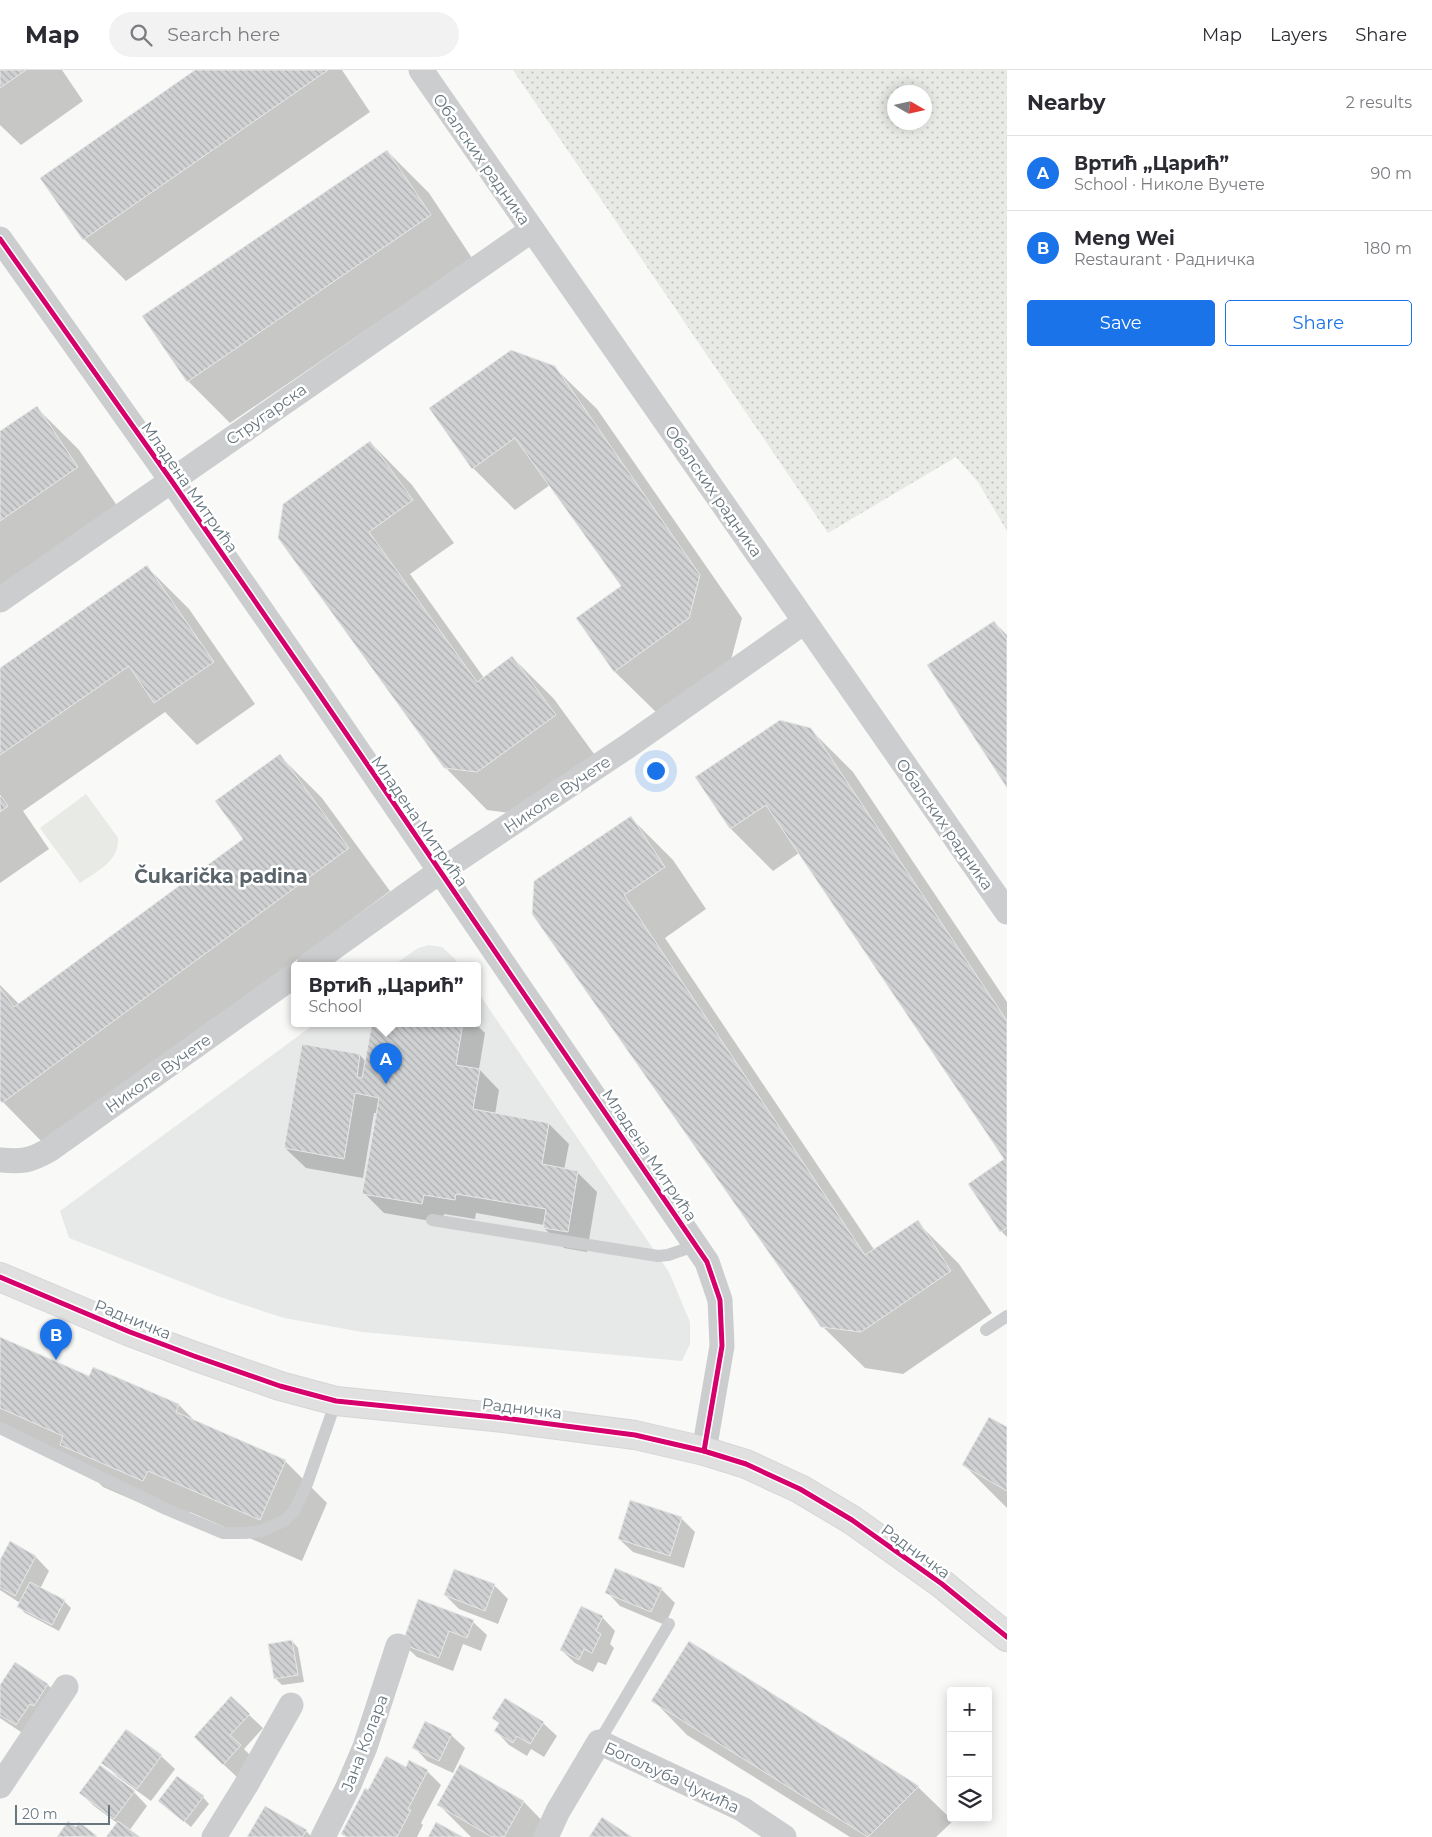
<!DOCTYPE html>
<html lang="en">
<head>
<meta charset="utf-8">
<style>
  body { margin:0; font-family:Montserrat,sans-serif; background:#f2f2f3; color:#2b2b33 }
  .controls { position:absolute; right:15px; bottom:15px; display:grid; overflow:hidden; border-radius:5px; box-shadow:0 2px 12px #0003 }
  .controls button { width:45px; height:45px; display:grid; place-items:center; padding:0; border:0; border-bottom:1px solid #e1e1e2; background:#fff; color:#2b2b33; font:25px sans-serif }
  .compass { position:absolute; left:887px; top:15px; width:45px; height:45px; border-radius:50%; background:#fff; box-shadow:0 2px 12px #0003; rotate:99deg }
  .scale { position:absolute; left:15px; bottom:12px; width:95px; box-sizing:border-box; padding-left:5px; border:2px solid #67767f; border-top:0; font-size:14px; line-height:18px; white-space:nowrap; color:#67767f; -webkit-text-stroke:4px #fff; paint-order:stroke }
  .you { position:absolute; left:655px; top:700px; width:18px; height:18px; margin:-12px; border:4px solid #fff; border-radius:50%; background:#1a73e8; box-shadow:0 0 0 8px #1a73e833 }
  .badge { display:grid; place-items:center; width:32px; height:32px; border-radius:50%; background:#1a73e8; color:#fff; font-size:16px; font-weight:700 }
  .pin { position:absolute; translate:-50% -41px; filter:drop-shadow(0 1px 2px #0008) }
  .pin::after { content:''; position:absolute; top:26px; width:18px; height:15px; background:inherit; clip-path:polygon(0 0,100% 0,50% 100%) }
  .popup { position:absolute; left:291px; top:892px; width:190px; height:65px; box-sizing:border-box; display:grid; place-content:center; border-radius:5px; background:#fff; filter:drop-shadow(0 1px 4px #0005); font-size:16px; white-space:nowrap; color:#7c7c81 }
  .popup b { font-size:19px; color:#2b2b33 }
  .popup::after { content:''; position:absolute; left:50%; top:100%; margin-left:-10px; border:10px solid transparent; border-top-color:#fff }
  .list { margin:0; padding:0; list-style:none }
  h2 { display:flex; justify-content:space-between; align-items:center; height:65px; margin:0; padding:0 20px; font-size:21px }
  h2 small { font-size:16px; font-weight:400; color:#7c7c81 }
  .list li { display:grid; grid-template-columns:32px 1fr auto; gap:15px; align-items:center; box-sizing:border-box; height:75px; padding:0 20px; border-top:1px solid #e1e1e2 }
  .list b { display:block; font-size:19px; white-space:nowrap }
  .list p { margin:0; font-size:16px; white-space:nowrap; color:#7c7c81 }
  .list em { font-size:16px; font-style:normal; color:#7c7c81 }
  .actions { display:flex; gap:10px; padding:15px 20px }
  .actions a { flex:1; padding:11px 0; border:1px solid #1a73e8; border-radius:5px; text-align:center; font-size:18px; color:#1a73e8 }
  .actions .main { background:#1a73e8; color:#fff }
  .icon { flex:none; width:28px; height:28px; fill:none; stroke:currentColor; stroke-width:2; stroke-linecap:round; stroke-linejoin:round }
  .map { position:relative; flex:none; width:1007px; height:1767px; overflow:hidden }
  header { display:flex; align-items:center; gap:30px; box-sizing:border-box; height:70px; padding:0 25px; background:#fff; border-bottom:1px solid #e1e1e2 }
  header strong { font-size:24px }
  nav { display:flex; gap:28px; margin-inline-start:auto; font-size:18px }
  .search { width:350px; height:45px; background:#f2f2f3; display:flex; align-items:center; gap:12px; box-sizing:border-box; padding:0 18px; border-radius:28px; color:#7c7c81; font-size:19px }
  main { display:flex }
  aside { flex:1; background:#fff }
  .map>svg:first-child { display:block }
  .built { fill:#e7e9e8 }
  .grass { fill:url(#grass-dots); fill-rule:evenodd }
  .park { fill:#e8eae6 }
  .shadow { fill:#0003 }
  .building { fill:url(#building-back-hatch); stroke:#e8e8e8 }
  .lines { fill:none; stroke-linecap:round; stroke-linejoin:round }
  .secondary-casing { stroke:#d5d6d6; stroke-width:30 }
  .lane { stroke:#cbcdce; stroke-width:12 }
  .street { stroke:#cbcdce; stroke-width:25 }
  .secondary { stroke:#e0e0e1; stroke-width:28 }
  .cycleway-casing { stroke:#fff; stroke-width:8 }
  .cycleway { stroke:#d6006c; stroke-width:5 }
  .labels { text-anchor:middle; stroke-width:5; stroke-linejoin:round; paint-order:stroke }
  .street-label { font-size:16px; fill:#67767f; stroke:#fff }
  .quarter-label { font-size:19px; font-weight:bold; fill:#59646b; stroke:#fff }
</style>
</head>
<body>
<header>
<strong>Map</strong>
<div class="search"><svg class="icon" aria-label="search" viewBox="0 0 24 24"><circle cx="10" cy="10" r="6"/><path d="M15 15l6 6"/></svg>Search here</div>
<nav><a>Map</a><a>Layers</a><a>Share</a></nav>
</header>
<main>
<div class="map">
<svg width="1007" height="1767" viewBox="0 0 1007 1767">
  <defs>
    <pattern id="grass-dots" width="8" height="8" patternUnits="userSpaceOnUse" patternTransform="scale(1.25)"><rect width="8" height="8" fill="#e8eae6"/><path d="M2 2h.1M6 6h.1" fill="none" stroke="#c0c2c0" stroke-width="1.8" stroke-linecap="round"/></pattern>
    <pattern id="building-back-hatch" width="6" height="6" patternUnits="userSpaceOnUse" patternTransform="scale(1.25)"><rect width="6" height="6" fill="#cfd1d2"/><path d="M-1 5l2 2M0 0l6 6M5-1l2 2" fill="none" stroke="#acaeb0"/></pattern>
  </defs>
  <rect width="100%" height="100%" fill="#f9f9f8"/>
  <g class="built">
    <path d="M429,875L442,877L454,888L459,895H394L418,878Z"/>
    <path d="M477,921L669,1202L690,1252V1274L682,1291L362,1262L284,1248L220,1227L69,1168L60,1141L316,953H477Z"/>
  </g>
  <path class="grass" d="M513,0H1007V461L978,412L956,387L828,463ZM894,22H924V52H894Z"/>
  <path class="park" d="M86,724L118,768C119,792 97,801 80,813L40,758Z"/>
  <g class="shadow">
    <path d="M0,0H62L83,31L21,75L0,55Z"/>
    <path d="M197,0H342L370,42L126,211L84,169Z"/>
    <path d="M387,81L429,123L472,188L230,353L188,311Z"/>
    <path d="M554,297L597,339L742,548L731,590L657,643L614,601L622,516L550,415L515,440L473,398Z"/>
    <path d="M37,338L79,380L120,440L0,522V363Z"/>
    <path d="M370,372L412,415L454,473L410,504L484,608L512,587L554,629L597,688L519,744L487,740L445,697L284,434Z"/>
    <path d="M147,497L189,539L255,634L197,675L165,642L23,741L49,779L0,813V599Z"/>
    <path d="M994,552L1007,565V716Z"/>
    <path d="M810,659L853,702L1007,932V1167L1001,1161L970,1114L1006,1090L799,783L773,801L731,759L697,708Z"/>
    <path d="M280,686L322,728L390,821L45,1075L0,1029V915L20,935L245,770Z"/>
    <path d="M631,748L673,790L706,839L665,868L875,1181L917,1152L959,1194L992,1243L903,1304L865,1298L822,1256L533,844Z"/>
    <path d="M373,953H475L485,963L479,999L499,1020L495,1045L549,1054L569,1074L564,1100L577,1102L597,1122L587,1182L564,1178L544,1158V1155L476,1143L475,1149L444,1144L442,1153L384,1143L364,1123L377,1043H374L363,1108L306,1098L285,1078L360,985L366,992Z"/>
    <path d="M0,1268L90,1307L179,1335L195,1351L285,1391L327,1433L302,1491L190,1442L186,1453L103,1417L84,1398L0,1361Z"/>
    <path d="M1007,1359V1438L964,1395Z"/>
    <path d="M681,1448L695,1462L684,1498L633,1482L619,1469Z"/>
    <path d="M11,1473L36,1487L49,1501L40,1519L64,1531L71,1538L59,1561L25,1543L18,1536L20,1533L0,1520V1493Z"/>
    <path d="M494,1515L508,1529L498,1554L459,1539L445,1525Z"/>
    <path d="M661,1519L675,1533L665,1555L620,1536L607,1522Z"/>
    <path d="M602,1547L615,1561L610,1574L614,1578L606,1595L598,1592L593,1602L575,1593L561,1580Z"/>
    <path d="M473,1552L487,1565L481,1581L463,1574L453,1601L417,1587L403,1574Z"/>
    <path d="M292,1571L298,1578L304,1612L282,1615L275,1608Z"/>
    <path d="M689,1573L918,1717L953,1751L936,1767H850L687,1665L653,1630Z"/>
    <path d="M15,1594L48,1615L61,1628L30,1668L0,1648V1617Z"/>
    <path d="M231,1628L263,1658L244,1679L254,1689L237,1707L209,1681Z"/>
    <path d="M494,1648L543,1653L557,1666L544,1687L531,1679L527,1686L509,1675L496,1661L500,1654Z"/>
    <path d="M451,1665L465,1678L453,1703L427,1691L414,1677Z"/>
    <path d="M161,1686L175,1699L151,1731L118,1707L103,1693Z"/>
    <path d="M461,1696L524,1732L558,1767H471L439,1735Z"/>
    <path d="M406,1699L427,1701L441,1715L421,1753L423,1755L417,1767H346L343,1764L369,1721Z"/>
    <path d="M134,1722L147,1736L129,1761L138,1767H107L117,1753L94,1736L81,1723Z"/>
    <path d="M203,1727L209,1734L191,1757L160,1731Z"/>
    <path d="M68,1753L76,1758L79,1754L97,1767H58Z"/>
    <path d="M306,1761L312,1767H249Z"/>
  </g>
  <g class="building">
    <path d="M0,0H26L0,18Z"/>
    <path d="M195,0H328L83,170L40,108Z"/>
    <path d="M387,80L431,145L187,312L142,246Z"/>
    <path d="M511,280L555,296L700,505L689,548L614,602L576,548L621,516L515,368L472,399L429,338Z"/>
    <path d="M37,336L78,397L0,451V361Z"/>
    <path d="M370,371L413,430L369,462L477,612L512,586L556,645L477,702L444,698L278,468L283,434Z"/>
    <path d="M147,495L214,592L154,633L129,596L0,685V598Z"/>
    <path d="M994,551L1007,570V718L927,595Z"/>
    <path d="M780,650L811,658L1007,951V1158L1000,1162L968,1114L1004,1089L766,735L730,759L695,707Z"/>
    <path d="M280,684L349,778L2,1033L0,1031V918L14,937L243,769L215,731Z"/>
    <path d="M0,725L8,736L0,742Z"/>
    <path d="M631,746L665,797L624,825L865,1185L918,1150L951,1201L861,1262L821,1257L532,844L534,811Z"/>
    <path d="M372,953H463L456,995L480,999L473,1039L549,1053L542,1094L578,1101L568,1162L543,1158L546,1139L456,1124L455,1130L424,1125L422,1134L362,1124L379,1028L355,1023L344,1089L284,1078L302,974L360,984L357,1007L362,1008Z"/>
    <path d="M0,1267L89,1306L93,1297L179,1334L176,1342L286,1390L260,1450L148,1401L143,1411L60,1375L63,1366L0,1338Z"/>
    <path d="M989,1347L1007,1357V1421L962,1395Z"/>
    <path d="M630,1430L682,1447L670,1486L618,1469Z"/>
    <path d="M10,1471L36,1486L15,1526L0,1517V1490Z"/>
    <path d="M615,1498L662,1518L651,1542L605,1523Z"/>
    <path d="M454,1499L495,1514L485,1541L444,1525Z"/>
    <path d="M30,1512L65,1530L52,1555L17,1537Z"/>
    <path d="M418,1529L474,1550L467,1568L449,1561L439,1588L402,1574Z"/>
    <path d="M581,1536L603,1546L596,1561L601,1564L592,1583L584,1579L579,1590L560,1580Z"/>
    <path d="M292,1570L298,1605L274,1609L268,1574Z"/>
    <path d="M689,1571L919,1716L868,1767L651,1631Z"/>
    <path d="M15,1592L48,1614L34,1636L30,1634L16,1655L0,1645V1615Z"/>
    <path d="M231,1626L250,1644L230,1665L241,1675L223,1695L194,1667Z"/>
    <path d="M505,1628L544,1652L530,1674L517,1666L513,1673L494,1661L499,1653L492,1648Z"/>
    <path d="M425,1651L452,1664L439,1691L412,1678Z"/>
    <path d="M126,1659L162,1685L137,1719L101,1693Z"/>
    <path d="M386,1686L406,1697L409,1690L428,1700L408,1739L411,1740L397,1767H347L341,1764L365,1718L368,1720Z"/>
    <path d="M460,1694L524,1731L504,1767H492L437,1735Z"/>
    <path d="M100,1695L135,1721L114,1749L79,1723Z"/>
    <path d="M177,1706L204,1726L184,1752L158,1731Z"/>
    <path d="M265,1736L307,1760L302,1767H247Z"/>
    <path d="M602,1747L632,1767H589Z"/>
    <path d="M68,1751L76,1757L79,1752L97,1766L57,1767Z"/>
    <path d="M118,1751L140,1767H106Z"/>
    <path d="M436,1752L463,1767H428Z"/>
  </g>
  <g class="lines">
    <g class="secondary-casing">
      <path id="secondary" d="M0,1207L130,1262L194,1286L280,1316L336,1331L504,1348L635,1365L704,1381L746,1394L800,1419L852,1450L942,1514L1007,1567"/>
    </g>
    <g class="lane">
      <path d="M432,1150L658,1186L668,1185L697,1175"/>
      <path d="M986,1260L1007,1246"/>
      <path d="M0,1358L166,1439L223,1463H245L262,1461L284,1451L294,1441L307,1414L336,1331"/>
      <path d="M599,1672L669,1554"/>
    </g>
    <g class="street">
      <path d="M421,0L1007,842"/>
      <path d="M0,169L171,410L313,615L707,1192L720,1230L722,1276L704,1381"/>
      <path d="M0,530L532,160"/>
      <path d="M309,895L439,802L628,676L804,552"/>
      <path d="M0,1090C22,1092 30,1091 49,1080L295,905"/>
      <path d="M0,1716L66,1617"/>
      <path d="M214,1767L246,1715L291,1635"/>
      <path d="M323,1767L348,1717L365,1677L398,1576"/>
      <path d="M546,1767L558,1741L599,1672L742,1739L784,1767"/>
    </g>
    <use href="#secondary" class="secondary"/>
    <g class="cycleway-casing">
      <g id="cycleway">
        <path d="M0,169L171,410L313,615L707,1192L720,1230L722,1276L704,1381"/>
        <path d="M0,1207L130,1262L194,1286L280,1316L336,1331L504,1348L635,1365L704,1381L746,1394L800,1419L852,1450L942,1514L1007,1567"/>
      </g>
    </g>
    <use href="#cycleway" class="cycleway"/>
  </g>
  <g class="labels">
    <g class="street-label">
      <text transform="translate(482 89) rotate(55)" y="6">Обалских радника</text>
      <text transform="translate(266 344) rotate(-35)" y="6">Стругарска</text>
      <text transform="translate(190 417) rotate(55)" y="6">Младена Митрића</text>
      <text transform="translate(714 421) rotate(55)" y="6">Обалских радника</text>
      <text transform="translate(557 724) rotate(-34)" y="6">Николе Вучете</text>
      <text transform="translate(420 751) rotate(55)" y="6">Младена Митрића</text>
      <text transform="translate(945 754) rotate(55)" y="6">Обалских радника</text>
      <text transform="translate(158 1003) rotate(-35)" y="6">Николе Вучете</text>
      <text transform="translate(650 1085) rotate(56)" y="6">Младена Митрића</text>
      <text transform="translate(133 1249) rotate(22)" y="6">Радничка</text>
      <text transform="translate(522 1338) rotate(7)" y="6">Радничка</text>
      <text transform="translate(916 1481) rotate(36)" y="6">Радничка</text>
      <text transform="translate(364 1673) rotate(-69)" y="6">Јана Колара</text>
      <text transform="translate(672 1707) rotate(25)" y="6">Богољуба Чукића</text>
    </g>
    <g class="quarter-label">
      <text x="221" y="813">Čukarička padina</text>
    </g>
  </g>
</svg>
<div class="controls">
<button>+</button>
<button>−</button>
<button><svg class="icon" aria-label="layers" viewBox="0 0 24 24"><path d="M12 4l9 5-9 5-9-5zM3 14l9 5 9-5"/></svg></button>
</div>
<svg class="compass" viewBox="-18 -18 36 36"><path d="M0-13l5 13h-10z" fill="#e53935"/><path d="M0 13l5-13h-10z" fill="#7c7c81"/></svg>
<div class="scale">20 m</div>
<div class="you"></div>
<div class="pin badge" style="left:386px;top:1014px">A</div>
<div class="popup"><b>Вртић „Царић”</b>School</div>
<div class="pin badge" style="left:56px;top:1290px">B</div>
</div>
<aside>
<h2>Nearby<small>2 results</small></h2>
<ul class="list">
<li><span class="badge">A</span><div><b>Вртић „Царић”</b><p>School · Николе Вучете</p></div><em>90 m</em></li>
<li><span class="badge">B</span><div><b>Meng Wei</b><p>Restaurant · Радничка</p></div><em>180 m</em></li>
</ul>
<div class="actions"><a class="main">Save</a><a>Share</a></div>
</aside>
</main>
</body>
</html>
